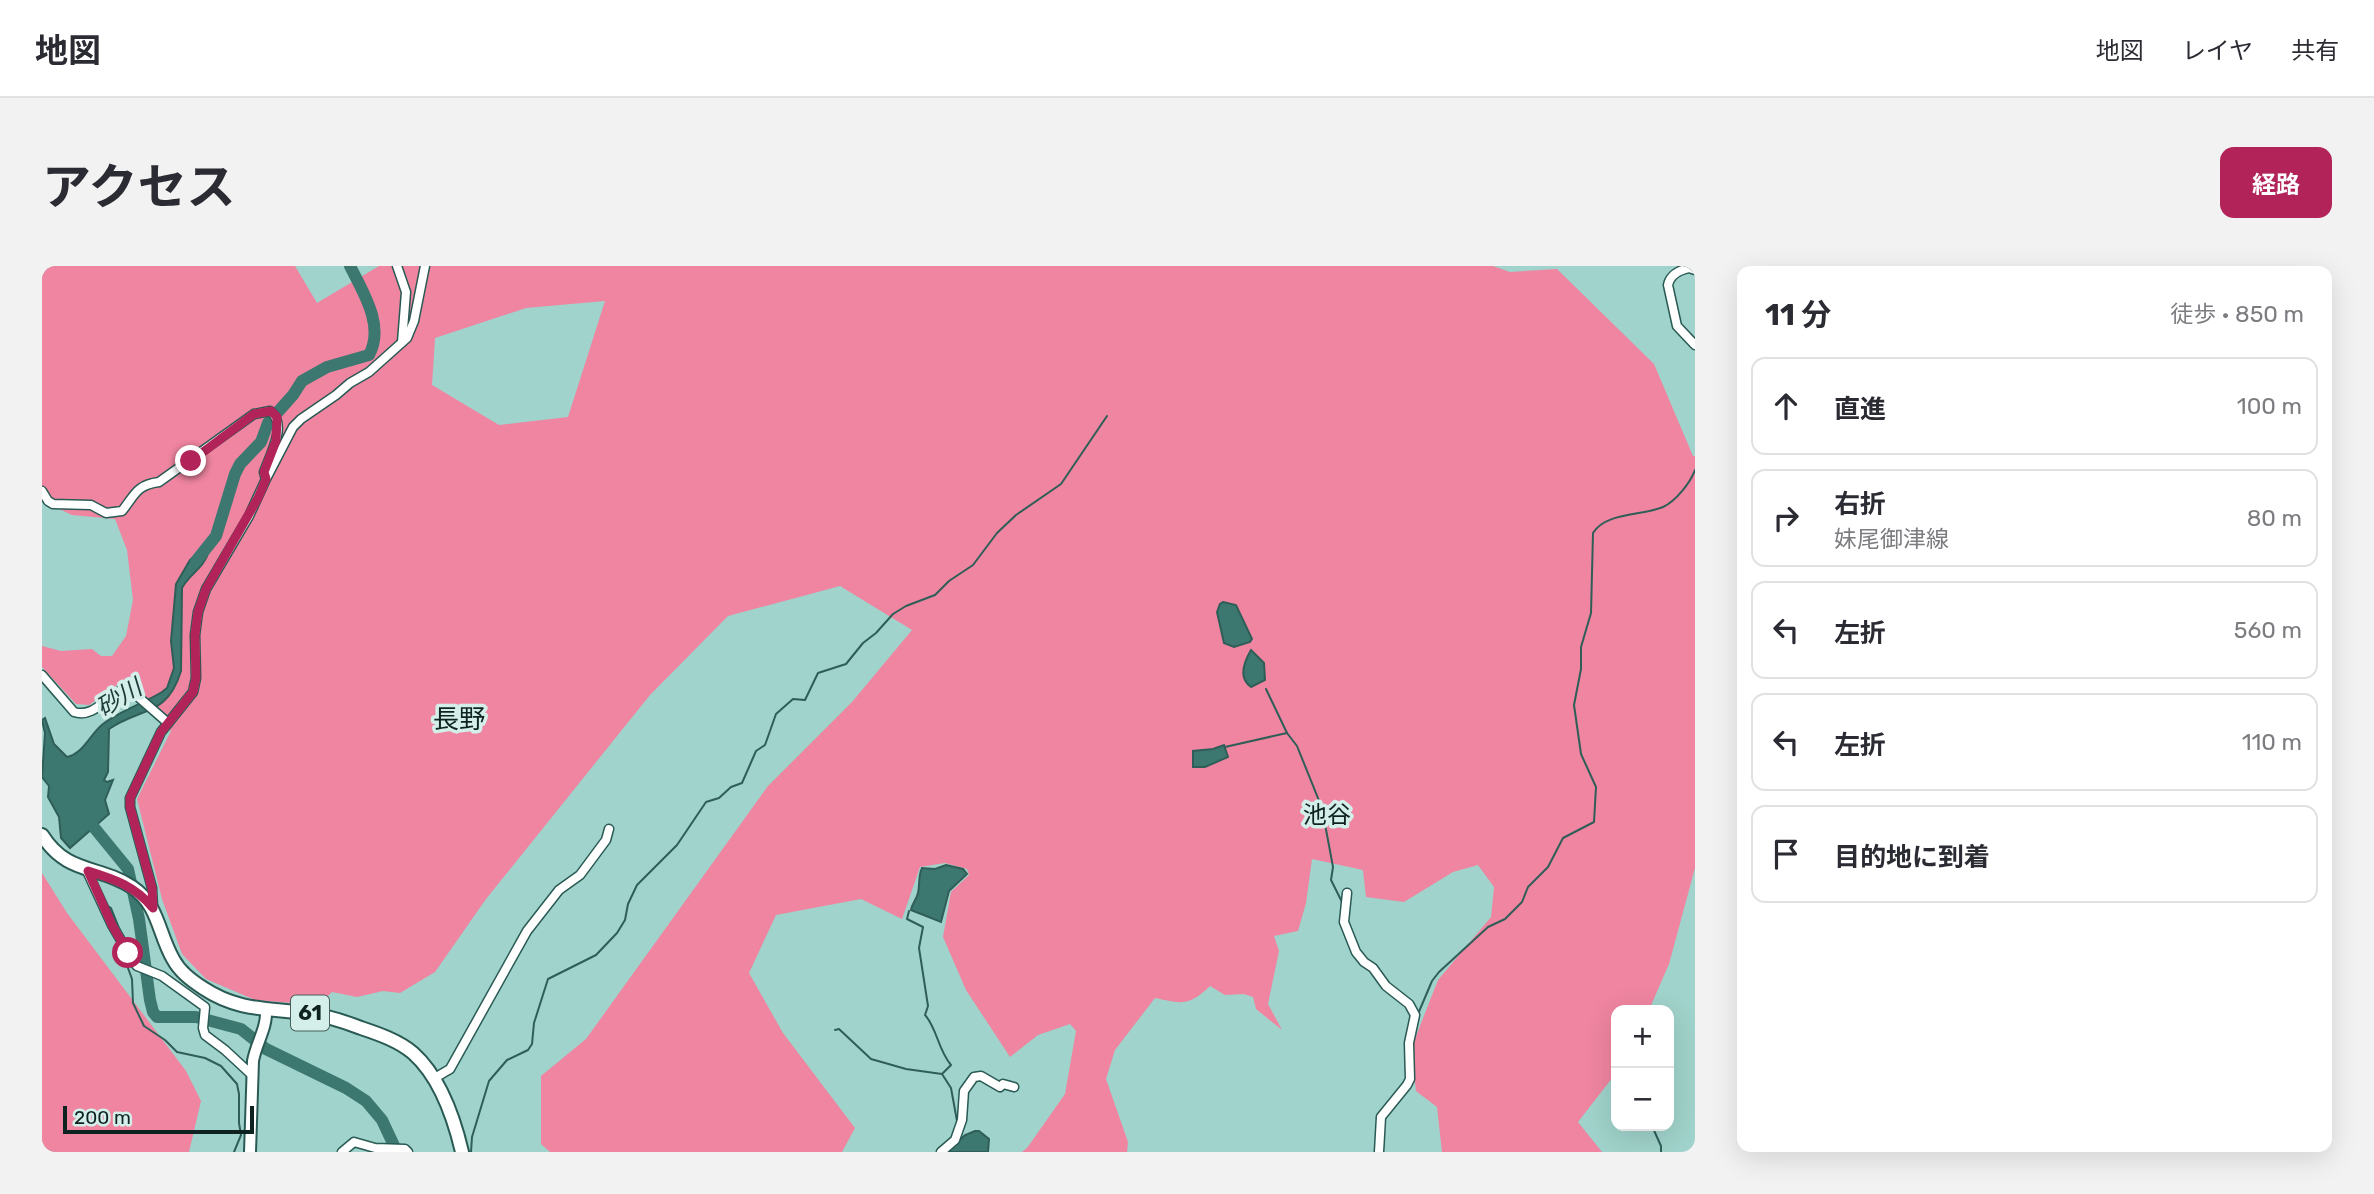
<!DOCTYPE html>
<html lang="ja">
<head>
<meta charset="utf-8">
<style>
  body { margin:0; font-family:Rubik,"Noto Sans JP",sans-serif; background:#f2f2f3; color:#2b2b33 }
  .controls { position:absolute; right:21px; bottom:21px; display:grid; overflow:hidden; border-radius:14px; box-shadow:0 7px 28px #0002 }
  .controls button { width:63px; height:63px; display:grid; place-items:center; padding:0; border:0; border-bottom:2px solid #e1e1e2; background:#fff; color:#2b2b33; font:35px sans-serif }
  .scale { position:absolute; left:21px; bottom:18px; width:191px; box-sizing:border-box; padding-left:7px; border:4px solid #0e2220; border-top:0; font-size:19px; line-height:24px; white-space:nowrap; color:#0e2220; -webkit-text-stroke:5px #d4eee9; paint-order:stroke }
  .stop { position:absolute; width:21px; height:21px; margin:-16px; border:5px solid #b22459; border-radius:50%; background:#fff }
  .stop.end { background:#b22459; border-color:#fff; box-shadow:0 2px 7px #0008 }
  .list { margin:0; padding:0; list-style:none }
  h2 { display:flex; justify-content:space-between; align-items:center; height:91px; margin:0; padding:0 28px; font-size:30px }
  h2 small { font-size:23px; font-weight:400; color:#7c7c81 }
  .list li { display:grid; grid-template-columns:46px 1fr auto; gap:21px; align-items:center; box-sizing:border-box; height:98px; margin:0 14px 14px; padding:0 14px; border:2px solid #e1e1e2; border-radius:14px }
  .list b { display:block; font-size:26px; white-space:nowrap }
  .list p { margin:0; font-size:23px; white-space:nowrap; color:#7c7c81 }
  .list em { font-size:23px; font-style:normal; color:#7c7c81 }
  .icon { flex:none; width:38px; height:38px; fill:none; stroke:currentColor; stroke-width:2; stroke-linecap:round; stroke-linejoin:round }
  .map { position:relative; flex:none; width:1653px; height:886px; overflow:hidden; border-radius:14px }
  header { display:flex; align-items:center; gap:42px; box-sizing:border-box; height:98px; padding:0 35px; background:#fff; border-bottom:2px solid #e1e1e2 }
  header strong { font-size:33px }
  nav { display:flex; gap:38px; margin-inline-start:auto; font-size:24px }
  .intro { display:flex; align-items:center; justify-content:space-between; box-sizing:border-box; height:168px; padding:0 42px }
  h1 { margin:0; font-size:49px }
  .button { padding:18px 32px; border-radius:14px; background:#b22459; color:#fff; font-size:24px; font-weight:700 }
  main { display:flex; gap:42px; padding:0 42px }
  aside { flex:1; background:#fff; border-radius:14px; box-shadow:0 7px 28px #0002 }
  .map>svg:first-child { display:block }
  .green { fill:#ef85a0; fill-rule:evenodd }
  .water { fill:#3d7870; stroke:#2f5e58; stroke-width:2 }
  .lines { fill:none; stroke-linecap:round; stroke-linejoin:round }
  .stream { stroke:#2f5e58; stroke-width:2 }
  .river { stroke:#3d7870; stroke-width:12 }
  .street-casing { stroke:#295a54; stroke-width:11 }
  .secondary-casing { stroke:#295a54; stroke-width:14 }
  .primary-casing { stroke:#295a54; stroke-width:16 }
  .street { stroke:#fff; stroke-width:8 }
  .secondary { stroke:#fff; stroke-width:10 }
  .primary { stroke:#fff; stroke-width:12 }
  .route { stroke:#b22459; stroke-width:9 }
  .labels { text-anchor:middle; stroke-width:7; stroke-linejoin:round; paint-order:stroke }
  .shield { fill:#d4eee9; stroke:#495f5c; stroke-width:2 }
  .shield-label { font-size:21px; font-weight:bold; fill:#0e2220 }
  .water-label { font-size:24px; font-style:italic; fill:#1c3b37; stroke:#d4eee9 }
  .neighbourhood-label { font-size:24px; fill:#0e2220; stroke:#d4eee9 }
  .quarter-label { font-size:26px; fill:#0e2220; stroke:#d4eee9 }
</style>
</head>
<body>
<header>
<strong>地図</strong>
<nav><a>地図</a><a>レイヤ</a><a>共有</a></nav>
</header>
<div class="intro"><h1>アクセス</h1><a class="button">経路</a></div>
<main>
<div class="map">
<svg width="1653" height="886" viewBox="0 0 1653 886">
  <rect width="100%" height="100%" fill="#a0d3cb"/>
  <g class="green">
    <path d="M0,0H253L275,37L337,0H1451L1468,6L1515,3L1612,98L1651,190H1653V602L1627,698L1607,744H1574V807L1536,856L1560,886H1400L1395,841L1374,825L1369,783L1396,714L1449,651L1452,621L1436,599L1411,606L1362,636L1324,631L1321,604L1270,593L1264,637L1256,665L1232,670L1237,685L1226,738L1240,764L1214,743L1211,731L1202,728L1183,729L1168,720C1147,740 1141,738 1113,732L1073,784L1064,813L1086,876L1085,886H980L985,882L1023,828L1034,765L1028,758L996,769L968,791L924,724L901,671L909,626L927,609L925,603L903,597L878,601L860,653L819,633L734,649L707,707L741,767L813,862L800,886H508L499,878V810L544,773L726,520L810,436L870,364L798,320L686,350L608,429L444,633L393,706L358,727L341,725L315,731L290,726L276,739L213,734L164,713L140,688L120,633L95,533L129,465L85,412L47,439L34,438L0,401V380L19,385L50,383L59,390H70L84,370L91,334L85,284L73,253L30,249L0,235ZM563,35L526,151L457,159L390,119L393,72L484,42Z"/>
    <path d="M0,607L25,647L144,805L159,835L147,886H0Z"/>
  </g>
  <g class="water">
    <path d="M164,282L167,284C163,302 148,307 140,322L139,405C125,451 99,441 67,463L66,506L62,514L65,516L71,514L63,534L67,548L28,582L19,572L17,551L6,531L7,520L0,511L3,467L0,454L3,452L12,478L25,491C42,487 48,468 61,458C78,445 102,437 120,426L125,422L132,402L129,375L134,318L148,294Z"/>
    <path d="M1181,336L1194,339L1210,373L1208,376L1192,381L1182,377L1175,346L1178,338Z"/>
    <path d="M1209,384L1222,397L1223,414L1209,421C1196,412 1202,396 1209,384Z"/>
    <path d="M1182,479L1186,491L1163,501H1151V485L1171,483Z"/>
    <path d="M904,599L921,603L925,608L907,625L899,656L869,644C870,637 875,633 876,627C878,618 876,611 880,602L893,603Z"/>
    <path d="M933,865H937L947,873L946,886H905L923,869Z"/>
  </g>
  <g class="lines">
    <g class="stream">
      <path d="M1224,423L1245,467L1255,480L1280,542L1291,601L1289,614L1300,636L1299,649"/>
      <path d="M1183,481L1245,467"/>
      <path d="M64,639L69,642L79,667"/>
      <path d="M867,645L865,653L881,661L877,682L886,740L883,749C895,762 896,784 909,799L900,808L909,822L915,855"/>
      <path d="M1299,658L1304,672"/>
      <path d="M79,683L90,713L91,737L102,760L123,774L135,786L163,792L179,800L195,818L197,828V857L199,869L192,886"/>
      <path d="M1376,748L1390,715L1397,706L1446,661L1463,653L1480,636L1486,621L1506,601L1521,572L1552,556L1554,521L1539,488L1532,439L1539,403V381L1549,347L1551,267C1564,246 1600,250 1621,241C1634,235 1648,217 1653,204"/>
      <path d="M793,764L797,763L829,793L864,803L900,808"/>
      <path d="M1358,834L1369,819"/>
      <path d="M1610,860L1619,880V886"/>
      <path d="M429,886L430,871L447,815L465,794L486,784L490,778L492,757L506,713L554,689L575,667L583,654L586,638L595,619L635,579L664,536L677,532L689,521L700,517L714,485L723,479L734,448L751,433L763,434L776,407L804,398L821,377L834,367L851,348L864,340L893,329L907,315L931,299L955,267L974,249L1019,218L1065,150"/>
    </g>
    <g class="river">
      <path d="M154,295L174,270L193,208L198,198L219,176L226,157L251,129L260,115L285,101L327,89C343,60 321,26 308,0"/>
      <path d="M41,548L86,603L97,653L108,734L111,746L115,751H154L199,763L224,783L304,822L324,835L340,854L355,886"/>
    </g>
    <g class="street-casing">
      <g id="street">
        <path d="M355,0L364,26L360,76"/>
        <path d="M1653,4L1647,2C1638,4 1628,9 1626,19L1635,60L1653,79"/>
        <path d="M0,225L6,235L11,238L49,239L64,247L80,245C93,229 94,219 117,216L212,148L228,145C246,158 228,189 222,206L223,210"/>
        <path d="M0,409L32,446C54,453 66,426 86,422L126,457"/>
        <path d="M45,605L70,659L91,695L95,700L120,710L163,741L161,762L163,769L183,784L211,810"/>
        <path d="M1305,627L1302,656L1314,686L1322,696L1331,702L1344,720L1367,738L1373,749L1367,777L1368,813L1365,819L1339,851L1337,886"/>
        <path d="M111,642L110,622L88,541V532L119,466L151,426L154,412L153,369L156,346L164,323L207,250L224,213L251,161L259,153L294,129L308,117L327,106L365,72L372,55L383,0"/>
        <path d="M391,813L408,803L485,665L517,624L538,609L564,574L567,563"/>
        <path d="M300,886L312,876L333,882L363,883L366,886"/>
        <path d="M899,886L913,874L920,854L922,825L932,811L939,810L958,821L961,818L972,821"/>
      </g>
    </g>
    <g class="secondary-casing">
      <path id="secondary" d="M208,886L211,795C214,777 225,763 224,744"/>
    </g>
    <g class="primary-casing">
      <path id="primary" d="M0,569C25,609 57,599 90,621C117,639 116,667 131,693C138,706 149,714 161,722C196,745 224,742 263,747C282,749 301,755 319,762C337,768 357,775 371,787C398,811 412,852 420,886"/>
    </g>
    <use href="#street" class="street"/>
    <use href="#secondary" class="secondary"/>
    <use href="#primary" class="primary"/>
  </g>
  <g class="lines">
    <path class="route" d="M86,687L70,659L46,605C72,613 93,620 111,642L110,622L88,541V532L119,466L151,426L154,412L153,369L156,346L164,323L216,232L224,213L222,206L234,175L235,151L229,145L212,148L149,195"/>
  </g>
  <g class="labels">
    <rect class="shield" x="249" y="729.5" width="38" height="35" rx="5"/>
    <g class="shield-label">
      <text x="268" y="754">61</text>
    </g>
    <g class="water-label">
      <text transform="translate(77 432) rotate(-31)" y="8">砂川</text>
    </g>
    <g class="neighbourhood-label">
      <text x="1285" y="557">池谷</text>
    </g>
    <g class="quarter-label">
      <text x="417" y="462">長野</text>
    </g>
  </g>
</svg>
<div class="controls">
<button>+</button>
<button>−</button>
</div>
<div class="scale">200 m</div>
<div class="stop" style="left:86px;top:687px"></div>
<div class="stop end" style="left:149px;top:195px"></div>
</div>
<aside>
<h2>11 分<small>徒歩 · 850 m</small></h2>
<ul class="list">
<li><svg class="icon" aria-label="ahead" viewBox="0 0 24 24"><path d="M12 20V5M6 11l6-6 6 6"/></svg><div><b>直進</b></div><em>100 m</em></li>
<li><svg class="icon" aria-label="right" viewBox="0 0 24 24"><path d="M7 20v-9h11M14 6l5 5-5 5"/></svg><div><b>右折</b><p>妹尾御津線</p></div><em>80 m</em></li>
<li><svg class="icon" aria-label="left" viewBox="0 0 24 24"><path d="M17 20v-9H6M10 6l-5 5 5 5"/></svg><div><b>左折</b></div><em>560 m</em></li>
<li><svg class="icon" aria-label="left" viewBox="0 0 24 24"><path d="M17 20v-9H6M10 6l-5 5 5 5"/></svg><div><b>左折</b></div><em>110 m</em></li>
<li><svg class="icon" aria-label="arrive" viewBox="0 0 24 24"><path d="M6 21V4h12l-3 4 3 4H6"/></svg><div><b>目的地に到着</b></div></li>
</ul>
</aside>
</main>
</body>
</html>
